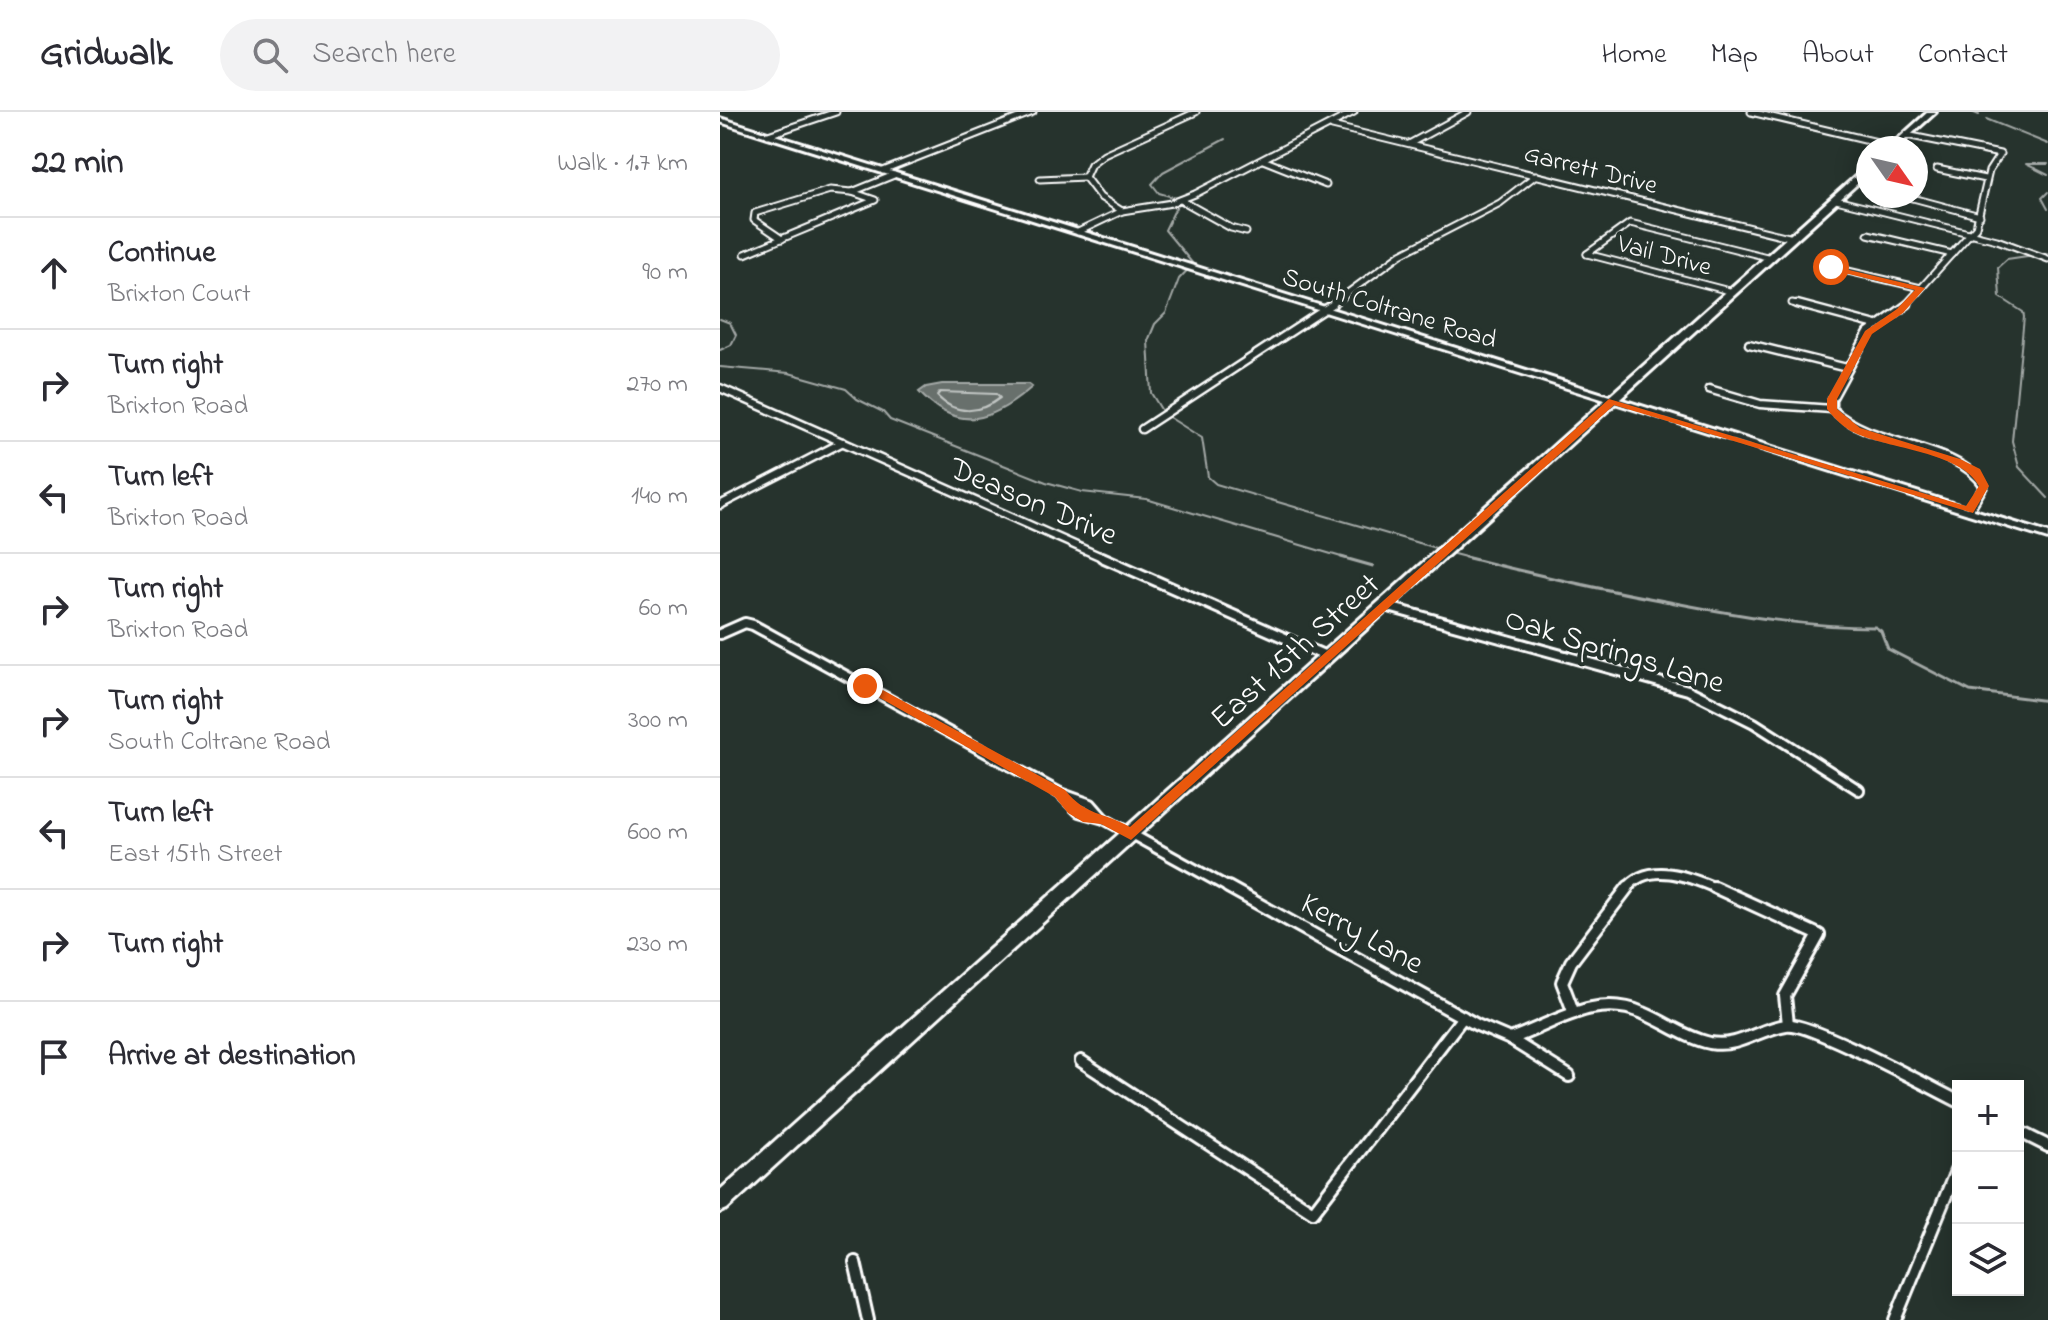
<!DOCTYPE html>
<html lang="en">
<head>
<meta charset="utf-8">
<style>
  body { margin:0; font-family:"Indie Flower",sans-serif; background:#f2f2f3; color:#2b2b33 }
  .controls { position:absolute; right:24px; bottom:24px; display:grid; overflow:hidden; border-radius:0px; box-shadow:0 4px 20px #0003 }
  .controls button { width:72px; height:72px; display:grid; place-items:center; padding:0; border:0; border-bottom:2px solid #e1e1e2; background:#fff; color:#2b2b33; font:40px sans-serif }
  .compass { position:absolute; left:1136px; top:24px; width:72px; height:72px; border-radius:50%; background:#fff; box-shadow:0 4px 20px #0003; rotate:124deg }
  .stop { position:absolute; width:24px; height:24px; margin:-18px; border:6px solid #ea580c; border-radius:50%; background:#fff }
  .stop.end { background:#ea580c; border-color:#fff; box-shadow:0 2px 8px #0008 }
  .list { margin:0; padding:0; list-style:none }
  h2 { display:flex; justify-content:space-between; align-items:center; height:104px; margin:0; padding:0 32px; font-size:34px }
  h2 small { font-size:26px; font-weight:400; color:#7c7c81 }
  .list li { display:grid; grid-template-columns:52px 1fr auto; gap:24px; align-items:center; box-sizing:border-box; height:112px; padding:0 32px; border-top:2px solid #e1e1e2 }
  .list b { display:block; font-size:30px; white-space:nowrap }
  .list p { margin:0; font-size:26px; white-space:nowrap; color:#7c7c81 }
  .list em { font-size:26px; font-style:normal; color:#7c7c81 }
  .icon { flex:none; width:44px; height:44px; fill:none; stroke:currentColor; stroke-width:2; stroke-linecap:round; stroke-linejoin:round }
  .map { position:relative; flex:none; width:1328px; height:1208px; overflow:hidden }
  header { display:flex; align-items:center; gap:48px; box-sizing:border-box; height:112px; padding:0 40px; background:#fff; border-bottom:2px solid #e1e1e2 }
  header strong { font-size:38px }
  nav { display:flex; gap:44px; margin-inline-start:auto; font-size:28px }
  .search { width:560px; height:72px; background:#f2f2f3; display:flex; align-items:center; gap:20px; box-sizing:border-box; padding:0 28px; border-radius:44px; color:#7c7c81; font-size:30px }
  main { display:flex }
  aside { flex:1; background:#fff }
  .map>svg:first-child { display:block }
  .water { fill:#67706c; stroke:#a4a9a7; stroke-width:2 }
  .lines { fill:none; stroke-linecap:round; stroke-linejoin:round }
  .shore { stroke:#c2c6c4; stroke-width:2 }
  .stream-far1 { stroke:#a4a9a7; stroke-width:2 }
  .stream { stroke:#a4a9a7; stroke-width:3 }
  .street-far3-casing { stroke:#fff; stroke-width:9 }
  .street-far2-casing { stroke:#fff; stroke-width:11 }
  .street-far1-casing { stroke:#fff; stroke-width:14 }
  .street-casing { stroke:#fff; stroke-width:16 }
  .secondary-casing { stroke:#fff; stroke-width:6 }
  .primary-casing { stroke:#fff; stroke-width:6 }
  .street-far3 { stroke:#26332d; stroke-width:5 }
  .street-far2 { stroke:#26332d; stroke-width:6 }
  .street-far1 { stroke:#26332d; stroke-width:8 }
  .street { stroke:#26332d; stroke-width:10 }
  .secondary { fill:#26332d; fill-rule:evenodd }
  .primary { fill:#26332d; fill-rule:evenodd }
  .route { fill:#ea580c }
  .labels { text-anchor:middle; stroke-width:8; stroke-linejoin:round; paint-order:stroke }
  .far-street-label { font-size:26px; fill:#fff; stroke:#26332d }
  .street-label { font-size:32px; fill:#fff; stroke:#26332d }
</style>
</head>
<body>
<header>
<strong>Gridwalk</strong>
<div class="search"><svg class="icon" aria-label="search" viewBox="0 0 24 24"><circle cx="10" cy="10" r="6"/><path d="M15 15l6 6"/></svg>Search here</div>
<nav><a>Home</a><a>Map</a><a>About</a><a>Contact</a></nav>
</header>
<main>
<aside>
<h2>22 min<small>Walk · 1.7 km</small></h2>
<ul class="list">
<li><svg class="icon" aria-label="ahead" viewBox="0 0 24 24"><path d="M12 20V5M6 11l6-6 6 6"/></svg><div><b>Continue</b><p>Brixton Court</p></div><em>90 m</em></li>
<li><svg class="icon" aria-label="right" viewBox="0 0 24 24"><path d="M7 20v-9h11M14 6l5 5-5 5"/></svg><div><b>Turn right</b><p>Brixton Road</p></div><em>270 m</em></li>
<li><svg class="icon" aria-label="left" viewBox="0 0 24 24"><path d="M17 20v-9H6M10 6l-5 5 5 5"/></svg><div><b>Turn left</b><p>Brixton Road</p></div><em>140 m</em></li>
<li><svg class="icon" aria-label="right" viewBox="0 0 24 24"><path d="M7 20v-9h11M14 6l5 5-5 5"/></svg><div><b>Turn right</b><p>Brixton Road</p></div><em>60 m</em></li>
<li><svg class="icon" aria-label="right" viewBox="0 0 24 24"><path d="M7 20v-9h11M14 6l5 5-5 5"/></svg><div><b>Turn right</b><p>South Coltrane Road</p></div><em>300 m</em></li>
<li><svg class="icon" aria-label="left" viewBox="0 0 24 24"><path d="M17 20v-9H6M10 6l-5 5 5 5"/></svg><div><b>Turn left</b><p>East 15th Street</p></div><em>600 m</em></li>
<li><svg class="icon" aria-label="right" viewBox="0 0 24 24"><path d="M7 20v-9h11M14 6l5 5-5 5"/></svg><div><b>Turn right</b></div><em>230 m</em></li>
<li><svg class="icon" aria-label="arrive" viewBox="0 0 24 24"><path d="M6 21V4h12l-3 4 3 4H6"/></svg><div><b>Arrive at destination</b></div></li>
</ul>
</aside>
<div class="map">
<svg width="1328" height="1208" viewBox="0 0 1328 1208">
  <rect width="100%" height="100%" fill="#26332d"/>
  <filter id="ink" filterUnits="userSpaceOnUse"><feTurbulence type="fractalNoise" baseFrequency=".0125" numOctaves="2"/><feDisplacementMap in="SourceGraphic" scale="16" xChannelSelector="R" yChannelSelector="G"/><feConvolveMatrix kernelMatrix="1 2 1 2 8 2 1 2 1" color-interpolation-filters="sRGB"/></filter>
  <g filter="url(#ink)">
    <path class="water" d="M222,272H308L312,275C273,309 239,322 199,280L206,275Z"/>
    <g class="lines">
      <path class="shore" d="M220,280L276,282L280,286C260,302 235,303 217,284Z"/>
      <g class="stream-far1">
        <path d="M1252,0L1259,3"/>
        <path d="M1266,7L1328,32"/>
        <path d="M1328,52H1306L1328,63"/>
        <path d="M1328,80L1322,86L1328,97"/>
        <path d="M1328,141L1287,147L1278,155L1280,185L1303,200L1304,205L1292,329L1299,355L1328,386"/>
        <path d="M0,207L10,211L16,223L11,233L0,238"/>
        <path d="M0,255L69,261L126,277L137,287L163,300L170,308L326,370L362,380L426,387L628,447"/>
        <path d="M442,299L431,281L428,229L435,212L446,201L459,167L473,152L445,118L460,87L439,81L432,72L443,60L505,27"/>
        <path d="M444,302L482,326L488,365L496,372L719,437"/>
        <path d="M730,441L753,447"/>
      </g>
      <g class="stream">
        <path d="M621,445L653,454"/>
        <path d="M745,445C815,463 884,478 955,491C1022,504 1086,515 1155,515L1161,519L1168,537L1250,579L1328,589"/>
      </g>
      <g class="street-far3-casing">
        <g id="street-far3">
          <path d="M1031,0L1174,34"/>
          <path d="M612,14L1073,126"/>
          <path d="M48,23L116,0"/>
          <path d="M689,32L748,0"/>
          <path d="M543,48L606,73"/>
          <path d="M1217,57L1265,67"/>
          <path d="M163,59L313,0"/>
          <path d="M320,67L365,65"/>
          <path d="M1189,85L1260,104"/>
          <path d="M461,88L511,116L526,120"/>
          <path d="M1116,88L1277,128L1328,147"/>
          <path d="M402,99L380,85L365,65L371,52L384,42L476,0"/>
          <path d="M358,120L402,99L452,91L475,82L634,0"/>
          <path d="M1148,122L1232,142"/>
          <path d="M62,127L34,108L35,101L110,78L132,80"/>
          <path d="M25,142L155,88L132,80L174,63"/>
          <path d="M867,142L910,111L1051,146"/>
          <path d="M867,142L1013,180"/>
          <path d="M1111,155L1201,176"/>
          <path d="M1072,191L1085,194"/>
          <path d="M610,194L681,142L780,91L816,63"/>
          <path d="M1185,194L1256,115L1269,59L1280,42L1186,23"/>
        </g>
      </g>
      <g class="street-far2-casing">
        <g id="street-far2">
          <path d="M1077,192L1156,213"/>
          <path d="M1188,192L1148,221L1112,287V297C1154,336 1237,331 1264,374L1249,399"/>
          <path d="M1029,232L1127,256"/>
          <path d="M0,276L386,447"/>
          <path d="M989,277L1040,292L1112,297"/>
          <path d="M422,317L613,192"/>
          <path d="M0,393L123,330"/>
        </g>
      </g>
      <g class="street-far1-casing">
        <g id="street-far1">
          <path d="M382,445L608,545"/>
          <path d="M665,494L968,578L1034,611L1139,678"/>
          <path d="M0,522L25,511L33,513L340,681L371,692L384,707"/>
          <path d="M340,681L359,700L384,707L511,777"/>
          <path d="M906,777C929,748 970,765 998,777"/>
        </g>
      </g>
      <g class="street-casing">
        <g id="street">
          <path d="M508,775L757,913L790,927L849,964"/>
          <path d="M994,775L1099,823L1065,884L1068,912"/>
          <path d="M853,899L842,870L851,850L908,775"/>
          <path d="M790,927C834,912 875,880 923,901C945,910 966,926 990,931C1020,936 1038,917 1066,913C1088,909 1210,975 1238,989"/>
          <path d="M361,949L593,1100L743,905"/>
          <path d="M1298,1019L1328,1034"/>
          <path d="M135,1150L148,1208"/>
          <path d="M1175,1208L1238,1054"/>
        </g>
      </g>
      <g class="secondary-casing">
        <path id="secondary" d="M0,6L1328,421V427L0,10Z"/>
      </g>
      <g class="primary-casing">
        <g id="primary">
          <path d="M1208,0H1216L1176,36H1168Z"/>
          <path d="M1145,56H1148V62L7,1097L0,1100V1078Z"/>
        </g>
      </g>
      <use href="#street-far3" class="street-far3"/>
      <use href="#street-far2" class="street-far2"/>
      <use href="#street-far1" class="street-far1"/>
      <use href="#street" class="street"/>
      <use href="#secondary" class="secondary"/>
      <use href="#primary" class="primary"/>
    </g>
  </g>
  <path class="route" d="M1108,153L1205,176L1183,201L1152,222L1117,287V297L1140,316L1240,347L1260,357L1269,374L1253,401L894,293L411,728L381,712L363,710L348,701L335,685L139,574L150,571L345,678C367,705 382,699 410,715L889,287L1246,394L1259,374C1241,340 1169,337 1135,321C1125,317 1114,306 1107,297V287L1145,219L1177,197L1195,178L1108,157Z"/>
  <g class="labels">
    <g class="far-street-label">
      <text transform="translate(871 56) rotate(14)" y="9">Garrett Drive</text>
      <text transform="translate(945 142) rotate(15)" y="9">Vail Drive</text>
      <text transform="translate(670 195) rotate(17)" y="9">South Coltrane Road</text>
    </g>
    <g class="street-label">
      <text transform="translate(314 388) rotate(23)" y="11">Deason Drive</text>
      <text transform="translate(895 537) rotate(17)" y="11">Oak Springs Lane</text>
      <text transform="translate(574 538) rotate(-42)" y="11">East 15th Street</text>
      <text transform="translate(643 820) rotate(29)" y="11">Kerry Lane</text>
    </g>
  </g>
</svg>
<div class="controls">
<button>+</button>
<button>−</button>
<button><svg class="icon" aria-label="layers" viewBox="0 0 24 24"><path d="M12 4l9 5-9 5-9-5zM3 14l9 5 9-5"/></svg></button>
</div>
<svg class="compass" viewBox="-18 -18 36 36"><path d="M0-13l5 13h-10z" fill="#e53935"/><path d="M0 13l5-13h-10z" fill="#7c7c81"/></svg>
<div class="stop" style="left:1111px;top:155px"></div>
<div class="stop end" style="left:145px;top:574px"></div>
</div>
</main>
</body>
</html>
